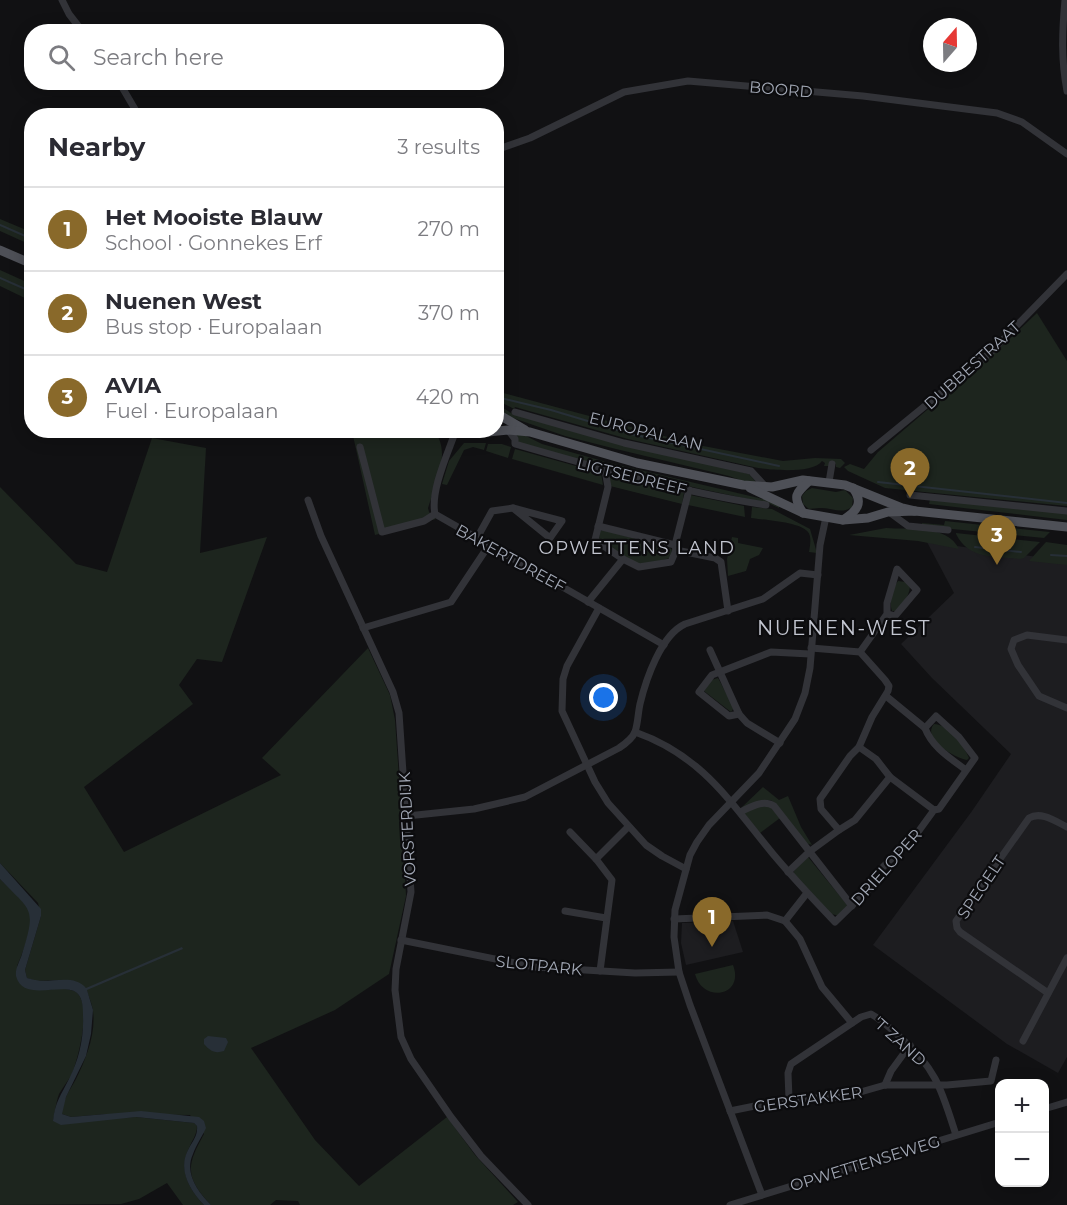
<!DOCTYPE html>
<html lang="en">
<head>
<meta charset="utf-8">
<style>
  body { margin:0; font-family:Montserrat,sans-serif; background:#f7f7f7; color:#2b2b33 }
  .controls { position:absolute; right:18px; bottom:18px; display:grid; overflow:hidden; border-radius:12px; box-shadow:0 3px 15px #0003 }
  .controls button { width:54px; height:54px; display:grid; place-items:center; padding:0; border:0; border-bottom:2px solid #e1e1e2; background:#fff; color:#2b2b33; font:30px sans-serif }
  .compass { position:absolute; left:923px; top:18px; width:54px; height:54px; border-radius:50%; background:#fff; box-shadow:0 3px 15px #0003; rotate:20deg }
  .you { position:absolute; left:604px; top:698px; width:21px; height:21px; margin:-15px; border:4px solid #fff; border-radius:50%; background:#1a73e8; box-shadow:0 0 0 9px #1a73e833 }
  .badge { display:grid; place-items:center; width:39px; height:39px; border-radius:50%; background:#89692a; color:#fff; font-size:20px; font-weight:700 }
  .pin { position:absolute; translate:-50% -50px; filter:drop-shadow(0 2px 3px #0008) }
  .pin::after { content:''; position:absolute; top:32px; width:21px; height:18px; background:inherit; clip-path:polygon(0 0,100% 0,50% 100%) }
  .list { margin:0; padding:0; list-style:none }
  h2 { display:flex; justify-content:space-between; align-items:center; height:78px; margin:0; padding:0 24px; font-size:26px }
  h2 small { font-size:20px; font-weight:400; color:#7c7c81 }
  .list li { display:grid; grid-template-columns:39px 1fr auto; gap:18px; align-items:center; box-sizing:border-box; height:84px; padding:0 24px; border-top:2px solid #e1e1e2 }
  .list b { display:block; font-size:22px; white-space:nowrap }
  .list p { margin:0; font-size:20px; white-space:nowrap; color:#7c7c81 }
  .list em { font-size:20px; font-style:normal; color:#7c7c81 }
  .icon { flex:none; width:33px; height:33px; fill:none; stroke:currentColor; stroke-width:2; stroke-linecap:round; stroke-linejoin:round }
  .map { position:relative; flex:none; width:1067px; height:1205px; overflow:hidden }
  .search { position:absolute; background:#fff; box-shadow:0 3px 15px #0003; left:24px; top:24px; width:480px; height:66px; display:flex; align-items:center; gap:15px; box-sizing:border-box; padding:0 21px; border-radius:24px; color:#7c7c81; font-size:22px }
  .panel { position:absolute; background:#fff; box-shadow:0 3px 15px #0003; left:24px; top:108px; width:480px; height:330px; border-radius:24px }
  .map>svg:first-child { display:block }
  .built { fill:#1d1d20 }
  .green { fill:#1d251e }
  .water { fill:#272f37 }
  .lines { fill:none; stroke-linecap:round; stroke-linejoin:round }
  .stream { stroke:#272f37; stroke-width:2 }
  .minor { stroke:#323338; stroke-width:7 }
  .major { stroke:#4e5057; stroke-width:9 }
  .labels { text-anchor:middle; stroke-width:4.5; stroke-linejoin:round; paint-order:stroke }
  .street-label { font-size:16px; fill:#a1a7b4; stroke:#0c0c0e }
  .neighbourhood-label { font-size:18px; letter-spacing:1.5px; fill:#c3c6d0; stroke:#0c0c0e }
  .quarter-label { font-size:20px; letter-spacing:1.5px; fill:#c3c6d0; stroke:#0c0c0e }
</style>
</head>
<body>
<div class="map">
<svg width="1067" height="1205" viewBox="0 0 1067 1205">
  <rect width="100%" height="100%" fill="#111113"/>
  <g class="built">
    <path d="M927,542L1067,561V1057L1058,1073L1007,1044L873,945L972,811L1011,754L932,678L901,644L954,593Z"/>
    <path d="M733,921L743,952L686,965L681,943L682,923Z"/>
  </g>
  <g class="green">
    <path d="M0,219L31,232V245L0,231Z"/>
    <path d="M0,270L31,284V301L0,286Z"/>
    <path d="M1037,313L1067,361V506L914,491V488L906,487L905,490L885,488L848,471L844,467L850,464L864,469L878,452L1003,345Z"/>
    <path d="M496,391L698,445L783,461L815,458L841,459L845,463L840,468L836,467V464L830,463L829,466H824L825,463L822,461C813,474 772,470 758,468L628,439L515,407L514,409L497,400Z"/>
    <path d="M500,406L511,413L570,430L749,474L756,482H746L729,476L616,449L565,436L507,416L498,412Z"/>
    <path d="M352,431H434C452,452 435,485 428,508L429,512L436,519L375,535Z"/>
    <path d="M515,434L524,435L542,444L610,463L780,503L779,508L768,503C684,486 602,467 519,443Z"/>
    <path d="M152,438L206,448L200,553L267,537L222,662L197,659L179,685L193,704L84,787L124,852L281,775L262,758L368,648L390,695L395,720L402,820L406,896L389,974L335,1010L251,1048L315,1140L359,1186L447,1117L475,1155L518,1202L513,1205H300L298,1201L276,1200L270,1205H211C185,1177 186,1166 204,1134L190,1115L106,1114L71,1117L62,1114C61,1102 70,1090 76,1079C86,1059 96,1034 93,1011C92,1003 88,995 86,988L61,980L36,981L27,978L25,970L41,916L38,903L0,863V487L76,564L107,572Z"/>
    <path d="M464,443H486L484,450L473,447L464,450L447,485L442,484L449,461Z"/>
    <path d="M488,444H502L511,447L508,458L486,451Z"/>
    <path d="M515,449L601,473L603,485L512,459Z"/>
    <path d="M609,475L684,493L682,504L610,486Z"/>
    <path d="M812,488L836,492L845,490L853,498L852,507C841,515 831,507 820,508C816,508 812,509 809,509L803,504L802,496L806,491Z"/>
    <path d="M690,495L744,506L745,517L688,505Z"/>
    <path d="M930,499L1067,513V520L929,504Z"/>
    <path d="M752,507L772,509L810,529L817,553L809,552C810,546 812,537 808,532C800,522 764,520 751,518Z"/>
    <path d="M945,521L1050,532L1044,538L922,526V523L944,525Z"/>
    <path d="M886,528C909,530 947,524 959,549L918,541L849,535Z"/>
    <path d="M603,530L670,548L672,550L670,558L640,566L599,540L600,531Z"/>
    <path d="M956,534V533L1040,542L1024,558L1020,559C995,556 969,560 956,534Z"/>
    <path d="M732,537L738,538V543L763,548L759,555L750,559L746,571L728,576L727,559Z"/>
    <path d="M1046,542L1067,545V565L1029,561Z"/>
    <path d="M898,581L906,582L910,587C909,597 902,604 895,611H892C889,603 891,589 898,581Z"/>
    <path d="M718,678L734,708L731,712L704,691L711,680Z"/>
    <path d="M934,724C948,724 964,746 969,758L967,760C955,758 921,739 934,724Z"/>
    <path d="M763,787L779,800L788,796L801,827L812,845L802,842L774,802L770,800L741,808Z"/>
    <path d="M762,805L770,806L780,818L760,833L743,812Z"/>
    <path d="M808,857L848,906L840,916L831,914L794,874V871Z"/>
    <path d="M0,879C8,887 29,905 31,915C33,925 22,956 17,966L33,989C45,991 62,986 74,991C94,1000 78,1059 72,1074C68,1081 63,1087 59,1094C56,1102 55,1113 53,1121L136,1117L194,1123L197,1126C197,1135 192,1140 189,1148C178,1170 189,1189 204,1205H183L167,1183L139,1199L121,1204L0,1205Z"/>
    <path d="M733,965C745,996 703,1004 695,974Z"/>
  </g>
  <g class="water">
    <path d="M0,863L41,909V916L25,970L27,978L31,979C48,985 73,972 86,988L182,947L183,949L87,990L93,1010L91,1034L86,1056L66,1097L62,1114L71,1117L141,1111L199,1117L204,1121L206,1128C202,1137 196,1145 193,1154C184,1173 198,1192 211,1205H204C189,1189 177,1169 189,1148C193,1141 198,1135 197,1126L194,1123L136,1117L61,1125L53,1121C55,1102 61,1095 69,1079C79,1060 84,1037 83,1016C83,1010 83,999 78,994C66,980 23,1004 16,976C15,968 20,961 22,954C37,906 31,912 0,879Z"/>
    <path d="M208,1036L226,1038L228,1042L224,1051C215,1054 210,1051 204,1044V1039Z"/>
  </g>
  <g class="lines">
    <g class="stream">
      <path d="M0,225L32,239"/>
      <path d="M0,278L32,292"/>
      <path d="M501,398L551,410L631,434L779,466"/>
      <path d="M878,482L1067,503"/>
      <path d="M975,547L1021,552"/>
      <path d="M1051,555L1067,556"/>
    </g>
    <g class="minor">
      <path d="M62,0L69,14L83,32"/>
      <path d="M1065,0C1062,33 1061,59 1067,91"/>
      <path d="M119,82L139,116"/>
      <path d="M496,150L530,138L624,92L688,81L863,96L997,113L1022,122L1067,154"/>
      <path d="M515,412L624,443L751,471L765,486"/>
      <path d="M456,430C448,453 430,491 435,514L664,645"/>
      <path d="M508,430L515,439V444C598,468 681,492 766,505"/>
      <path d="M360,447L382,532L424,521L435,514"/>
      <path d="M871,450L991,352L1067,274"/>
      <path d="M605,470L608,487L595,540L623,559L639,567L671,562L676,550L675,545L689,490"/>
      <path d="M829,482L832,464"/>
      <path d="M910,495L1067,511"/>
      <path d="M308,500L321,536L393,692L399,713L411,892L396,969L395,990L401,1037L411,1059L451,1117L481,1156L528,1205"/>
      <path d="M513,508L562,521L550,538Z"/>
      <path d="M889,512L908,526L948,530"/>
      <path d="M598,526L675,545"/>
      <path d="M477,538L492,511L513,508"/>
      <path d="M676,550L715,558L721,562L728,611"/>
      <path d="M588,602L623,559"/>
      <path d="M599,608L567,666L563,679L562,711L595,782L608,803L646,845L662,856L686,869"/>
      <path d="M363,628L451,602L489,545"/>
      <path d="M1067,640L1027,635L1014,640L1011,649L1018,665L1039,696L1067,708"/>
      <path d="M710,650L739,714L747,723L780,743"/>
      <path d="M860,652L887,614V603L897,569L917,590L895,616L887,614"/>
      <path d="M886,696L925,728"/>
      <path d="M739,714L729,716L699,692L712,675L771,652L810,654"/>
      <path d="M635,732C703,756 730,802 773,854C793,878 814,900 835,922L877,881L881,869L918,832L934,810L939,809L975,758L959,737L936,716L925,728C932,747 950,758 966,770"/>
      <path d="M859,747L876,759L890,777L934,810"/>
      <path d="M740,812C751,807 763,799 774,806L852,906"/>
      <path d="M407,816L474,809L525,797L619,748C625,744 632,739 635,732C638,723 638,713 640,704C646,679 661,635 685,624L763,599L800,573L818,575"/>
      <path d="M839,830L855,820L890,777"/>
      <path d="M570,832L596,859L612,880L600,971"/>
      <path d="M596,859L628,827"/>
      <path d="M788,872L809,852L839,830L821,809L820,799L850,756L859,747L872,717L888,691L889,686L885,680L860,652L811,648"/>
      <path d="M565,911L606,918"/>
      <path d="M674,919L767,915L785,921L807,893"/>
      <path d="M785,921L800,939L822,987L852,1023L861,1017L871,1014C882,1020 891,1029 901,1038C937,1069 942,1092 956,1135"/>
      <path d="M401,940L535,967L635,973L679,972"/>
      <path d="M1048,993L960,932L957,928L956,921L1029,818C1041,811 1055,821 1067,827"/>
      <path d="M1023,1041L1067,958"/>
      <path d="M885,1085L891,1071L910,1045"/>
      <path d="M789,1099L788,1073L791,1064L852,1023"/>
      <path d="M1044,1109L1067,1102"/>
      <path d="M730,1111L789,1099L843,1097L885,1085H947L991,1081L996,1060"/>
      <path d="M762,1195L690,1005L679,972L674,937L675,910L690,855L697,842L709,825L759,773L795,719L805,693L810,668L820,545L826,517"/>
      <path d="M730,1205L1000,1122"/>
    </g>
    <g class="major">
      <path d="M0,250L32,264"/>
      <path d="M496,413L525,430"/>
      <path d="M472,430L488,432L508,430L530,432L637,463L743,485L772,487L803,480L845,485L902,508L915,511"/>
      <path d="M750,488L803,513L843,520L868,518L888,512L915,511L1067,527"/>
      <path d="M803,513C792,496 796,493 809,481"/>
      <path d="M843,520C857,511 864,503 853,488"/>
    </g>
  </g>
  <g class="labels">
    <g class="street-label">
      <text transform="translate(781 89) rotate(5)" y="6">BOORD</text>
      <text transform="translate(972 365) rotate(-42)" y="6">DUBBESTRAAT</text>
      <text transform="translate(646 431) rotate(14)" y="6">EUROPALAAN</text>
      <text transform="translate(632 476) rotate(14)" y="6">LIGTSEDREEF</text>
      <text transform="translate(511 558) rotate(29)" y="6">BAKERTDREEF</text>
      <text transform="translate(407 829) rotate(-93)" y="6">VORSTERDIJK</text>
      <text transform="translate(886 867) rotate(-48)" y="6">DRIELOPER</text>
      <text transform="translate(981 887) rotate(-56)" y="6">SPEGELT</text>
      <text transform="translate(539 965) rotate(6)" y="6">SLOTPARK</text>
      <text transform="translate(900 1041) rotate(42)" y="6">'T ZAND</text>
      <text transform="translate(808 1099) rotate(-8)" y="6">GERSTAKKER</text>
      <text transform="translate(865 1163) rotate(-17)" y="6">OPWETTENSEWEG</text>
    </g>
    <g class="neighbourhood-label">
      <text x="637" y="554">OPWETTENS LAND</text>
    </g>
    <g class="quarter-label">
      <text x="844" y="635">NUENEN-WEST</text>
    </g>
  </g>
</svg>
<div class="controls">
<button>+</button>
<button>−</button>
</div>
<svg class="compass" viewBox="-18 -18 36 36"><path d="M0-13l5 13h-10z" fill="#e53935"/><path d="M0 13l5-13h-10z" fill="#7c7c81"/></svg>
<div class="you"></div>
<div class="pin badge" style="left:712px;top:947px">1</div>
<div class="pin badge" style="left:910px;top:498px">2</div>
<div class="pin badge" style="left:997px;top:565px">3</div>
<div class="search"><svg class="icon" aria-label="search" viewBox="0 0 24 24"><circle cx="10" cy="10" r="6"/><path d="M15 15l6 6"/></svg>Search here</div>
<section class="panel">
<h2>Nearby<small>3 results</small></h2>
<ul class="list">
<li><span class="badge">1</span><div><b>Het Mooiste Blauw</b><p>School · Gonnekes Erf</p></div><em>270 m</em></li>
<li><span class="badge">2</span><div><b>Nuenen West</b><p>Bus stop · Europalaan</p></div><em>370 m</em></li>
<li><span class="badge">3</span><div><b>AVIA</b><p>Fuel · Europalaan</p></div><em>420 m</em></li>
</ul>
</section>
</div>
</body>
</html>
